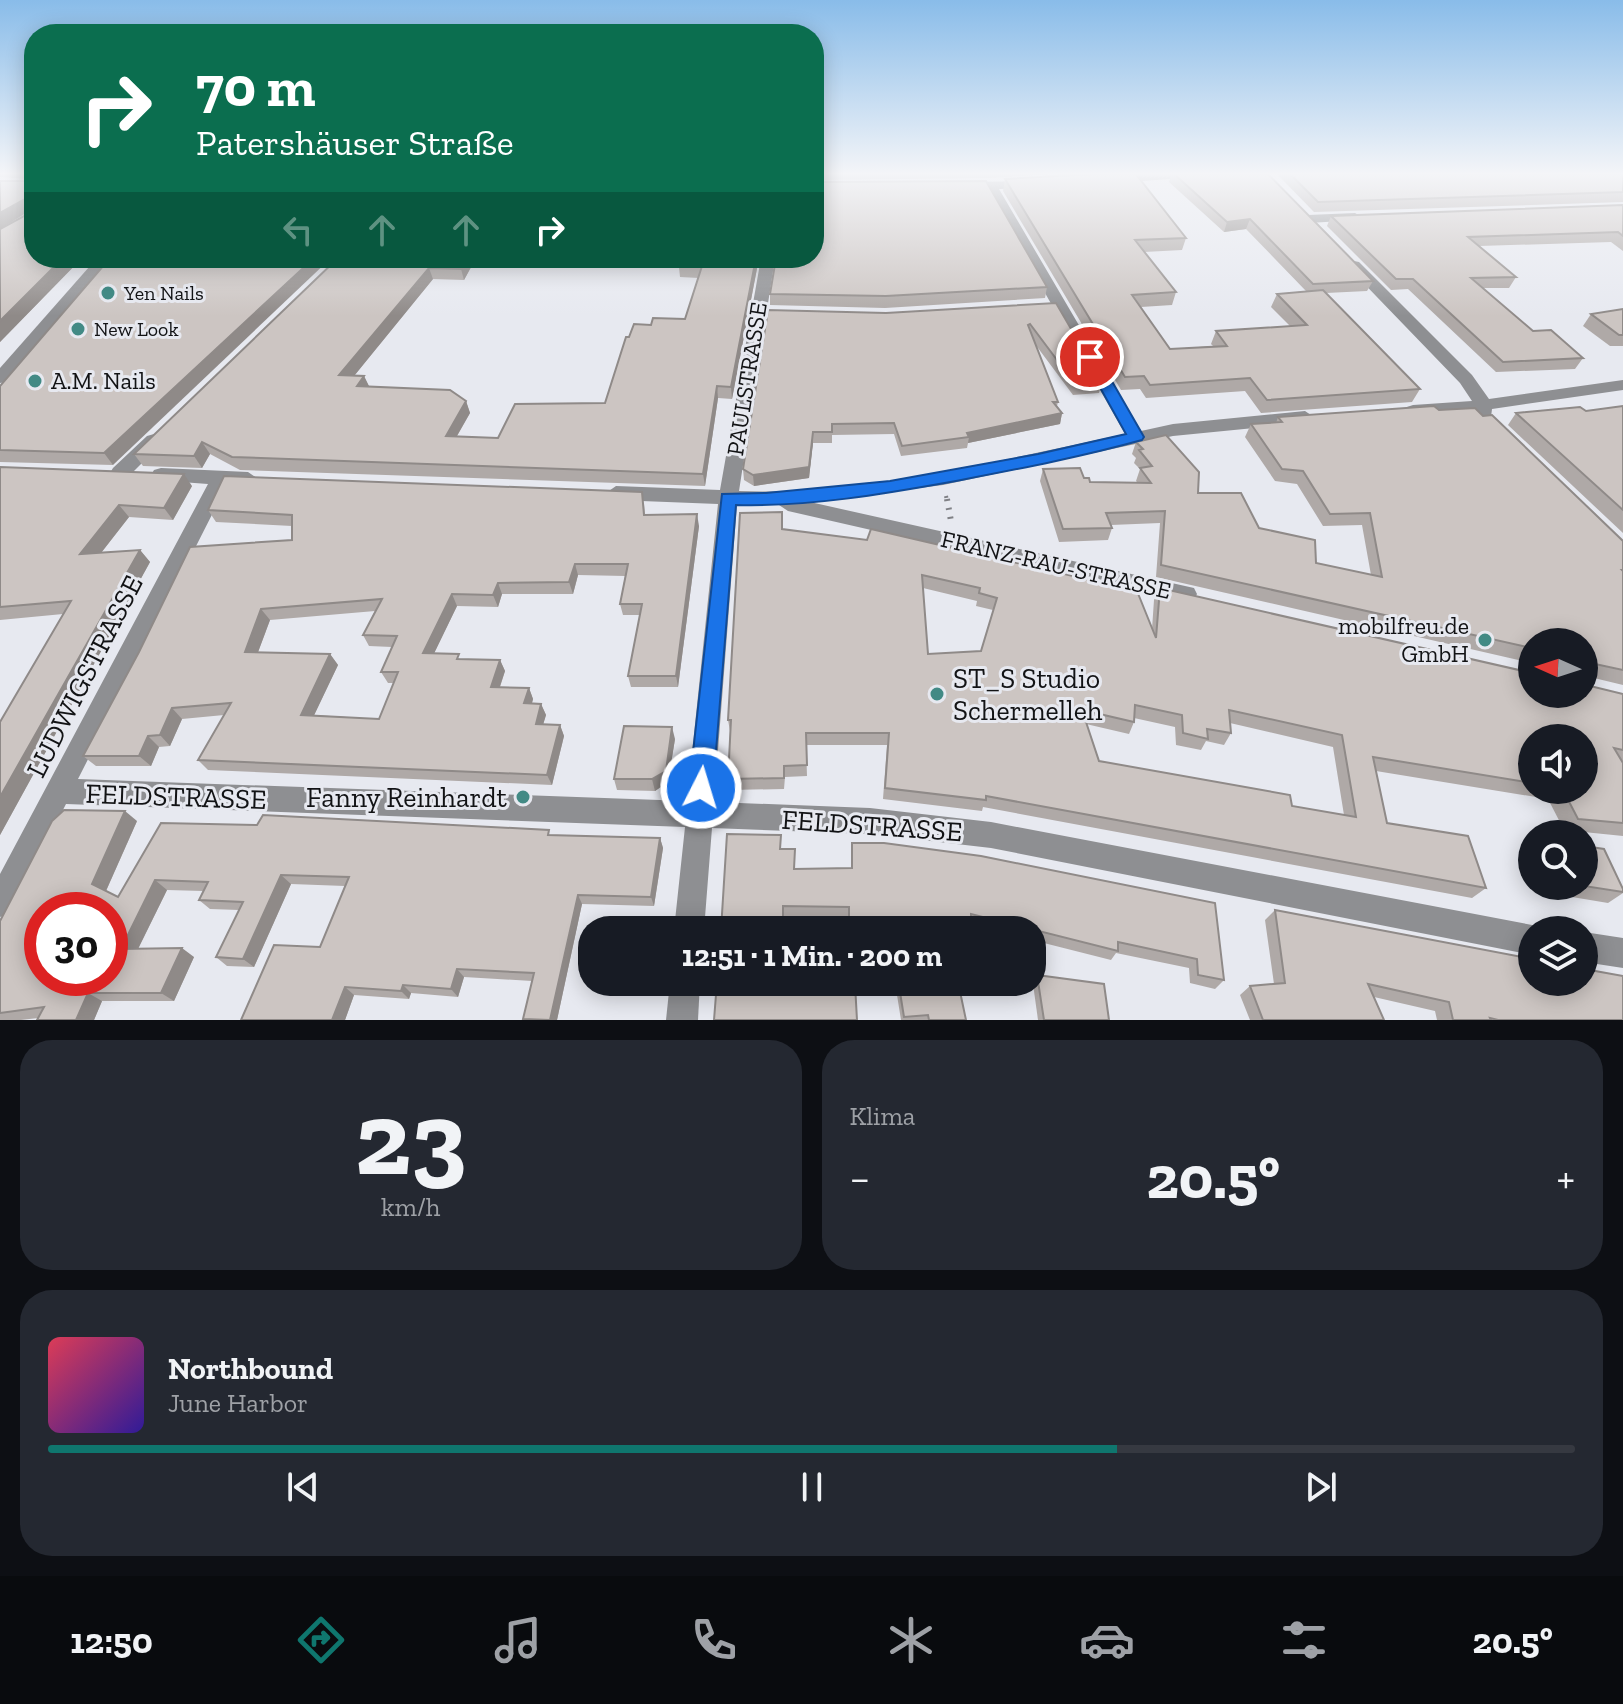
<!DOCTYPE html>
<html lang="de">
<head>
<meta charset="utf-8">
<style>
  body { margin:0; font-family:"Zilla Slab",serif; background:#242831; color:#f1f3f6; height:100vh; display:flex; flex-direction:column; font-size:30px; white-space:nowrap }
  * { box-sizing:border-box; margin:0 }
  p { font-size:26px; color:#9ea1a6 }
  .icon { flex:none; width:44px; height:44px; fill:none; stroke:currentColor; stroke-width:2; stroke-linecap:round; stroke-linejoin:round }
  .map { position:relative; height:1020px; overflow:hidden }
  .sheet { display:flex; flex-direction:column; gap:20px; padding:20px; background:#0d0f14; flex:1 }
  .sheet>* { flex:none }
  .guide { position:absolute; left:24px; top:24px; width:800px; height:244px; border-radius:32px; box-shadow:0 4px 20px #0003; background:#0b6e4f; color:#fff; overflow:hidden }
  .needle { width:52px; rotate:273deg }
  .buttons { position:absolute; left:1518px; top:628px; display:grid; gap:16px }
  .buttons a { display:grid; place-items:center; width:80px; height:80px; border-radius:50%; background:#171b24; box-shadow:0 4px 20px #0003; font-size:40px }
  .speed { position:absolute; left:24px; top:892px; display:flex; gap:16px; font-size:40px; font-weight:700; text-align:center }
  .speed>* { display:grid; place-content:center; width:104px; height:104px; border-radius:50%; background:#171b24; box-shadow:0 4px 20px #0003; line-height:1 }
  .speed .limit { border:12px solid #d22; background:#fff; color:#111 }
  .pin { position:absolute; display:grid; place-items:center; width:68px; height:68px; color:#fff; margin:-34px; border:4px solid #fff; border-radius:50%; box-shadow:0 2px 8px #0007 }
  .me { position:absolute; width:88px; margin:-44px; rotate:5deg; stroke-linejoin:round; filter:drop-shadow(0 0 6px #0008) }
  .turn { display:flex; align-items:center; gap:28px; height:168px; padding:0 40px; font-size:36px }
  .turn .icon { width:104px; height:104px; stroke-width:2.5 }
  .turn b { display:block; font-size:56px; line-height:68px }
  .lanes { display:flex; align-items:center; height:76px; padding:0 40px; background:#0003; justify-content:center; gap:40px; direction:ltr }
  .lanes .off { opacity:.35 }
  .big { font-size:60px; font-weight:700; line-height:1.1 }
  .sheet .tile { flex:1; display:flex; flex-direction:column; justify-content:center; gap:12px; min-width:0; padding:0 28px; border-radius:32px; background:#242831 }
  .sheet .dial { align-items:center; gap:0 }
  .dial b { font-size:104px; line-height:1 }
  .song { display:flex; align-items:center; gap:24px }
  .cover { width:96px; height:96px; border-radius:12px; background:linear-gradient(135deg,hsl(350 70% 55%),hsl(250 70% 35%)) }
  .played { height:8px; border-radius:4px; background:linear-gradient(90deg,#0f766e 70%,#363941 70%) }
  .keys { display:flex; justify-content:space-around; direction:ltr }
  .heat { display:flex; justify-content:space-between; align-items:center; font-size:44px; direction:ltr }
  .sheet .tiles { flex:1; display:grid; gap:20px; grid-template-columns:1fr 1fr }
  .tile:last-child { grid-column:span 2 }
  .trip { position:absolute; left:578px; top:916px; width:468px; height:80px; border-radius:32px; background:#171b24; box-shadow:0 4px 20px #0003; font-weight:700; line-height:80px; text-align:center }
  .menu { display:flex; height:128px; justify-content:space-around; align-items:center; background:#090b0e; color:#9ea1a6 }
  .menu .icon { width:56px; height:56px }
  .menu .current { color:#0f766e }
  .menu b { font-size:36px; color:#f1f3f6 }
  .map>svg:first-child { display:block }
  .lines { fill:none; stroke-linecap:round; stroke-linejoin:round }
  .path-far1 { stroke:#7f8085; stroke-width:4; stroke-dasharray:2 5; stroke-linecap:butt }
  .path { stroke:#7f8085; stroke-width:6; stroke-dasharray:2 7; stroke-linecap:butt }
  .minor { fill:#8e8f92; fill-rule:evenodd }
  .wall { fill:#afa9a7; fill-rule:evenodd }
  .shaded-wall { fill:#8f8a88 }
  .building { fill:#ccc5c2; stroke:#8f8a88; stroke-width:2; fill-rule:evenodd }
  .route { fill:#1a73e8; stroke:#114b97; stroke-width:2 }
  .poi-dot { fill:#428a85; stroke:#e7e9f0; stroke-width:3 }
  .labels { text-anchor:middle; stroke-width:6; stroke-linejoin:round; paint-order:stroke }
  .far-poi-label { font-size:20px; fill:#121315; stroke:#e7e9f0; text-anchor:start }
  .street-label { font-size:24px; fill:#121315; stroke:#e7e9f0 }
  .poi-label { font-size:24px; fill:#121315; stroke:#e7e9f0; text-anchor:start }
  .near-street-label { font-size:28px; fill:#121315; stroke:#e7e9f0 }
  .near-poi-label { font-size:28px; fill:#121315; stroke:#e7e9f0; text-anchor:start }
</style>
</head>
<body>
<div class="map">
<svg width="1623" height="1020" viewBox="0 0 1623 1020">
  <rect width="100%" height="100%" fill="#e7e9f0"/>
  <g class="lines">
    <polyline class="path-far1" points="946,496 947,501"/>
    <polyline class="path" points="947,499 951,521"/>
    <g class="minor">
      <polygon points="1140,173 1204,173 1198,177 1114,183 1108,179 1114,175"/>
      <path d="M1034 181 1036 184 1030 188 999 189 1141 431 1173 424 1305 411 1314 417 1305 423 1173 436 943 485 810 502 1194 588 1197 594 1194 600 1186 602 788 511 779 505H737L714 802 870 808 991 822 1532 925 1543 930H1532V955L991 848 870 834 712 828 704 930H674L685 827 66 804 10 913 0 917V874L208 484 154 480 151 475 154 470 161 468 248 472 258 479 248 486 227 485 78 779 687 801 718 504 616 500 606 493 616 486 720 490 761 258H775L739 491C862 496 1004 459 1125 434L986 189 962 190 956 186 962 182Z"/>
      <polygon points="1355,213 1362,217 1360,220 1308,223 1301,219 1308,215"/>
      <polygon points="97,258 112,258 6,382 0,383 0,368"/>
      <polygon points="1354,261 1359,262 1472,375 1489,399 1623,380 1623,390 1492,409 1491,417 1479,417 1476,412 1407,415 1404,411 1407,407 1413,405 1472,401 1460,383 1349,268 1347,265"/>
      <polygon points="154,434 163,440 161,444 127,478 113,478 110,473 113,468 147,436"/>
      <polygon points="1584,932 1623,938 1623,968 1584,962"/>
      <polygon points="670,982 700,982 698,1020 666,1020"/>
    </g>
  </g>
  <g class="wall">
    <polygon points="0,173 34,173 82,258 0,342 0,229 28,214 28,212 0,229 27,181 30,179 0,177"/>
    <polygon points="814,173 1068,173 990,178 814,180"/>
    <polygon points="1172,173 1267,173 1373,281 1367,291 1326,293 1420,389 1412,402 1261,413 1245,391 1146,398 1140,389 1121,390 1003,191 1005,179 1186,238 1182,250 1144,252 1176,292 1172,305 1141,307 1170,349 1213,346 1211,344 1216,331 1290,326 1271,307 1277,294 1306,291 1246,229 1224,232 1169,182"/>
    <polygon points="1276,173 1623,173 1623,202 1314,212"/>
    <polygon points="1623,205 1623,251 1611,242 1479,246 1516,277 1509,288 1482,288 1533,331 1583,358 1575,369 1496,372 1408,289 1391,290 1327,226 1331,216"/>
    <polygon points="110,258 113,465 0,462 0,386"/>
    <polygon points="338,258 476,258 464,280 433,279 354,376 364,376 369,387 466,401 470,413 457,436 498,438 605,403 629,337 651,325 685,319 699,278 680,277 678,258 759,258 732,399 718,398 705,486 240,470 210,454 202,468 143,466 134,454"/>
    <polygon points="1047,287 1045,298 885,308 770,305 770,294"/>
    <polygon points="1056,303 1102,382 1099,393 1073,395 1035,344 1058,402 1057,406 1062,413 1060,424 968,443 967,448 901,456 894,434 832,435 832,443 813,443 809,478 754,486 744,480 743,469 886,313"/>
    <polygon points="1623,309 1623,346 1610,346 1583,326 1591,314"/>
    <polygon points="1623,406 1623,533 1508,425 1516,413 1586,411"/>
    <path d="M1439 410 1623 541V685L1594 678 1588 685 1623 694V836L1564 830 1548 799 1376 771 1387 823 1486 888 1472 898 983 807 982 811 883 799 887 745H806L807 776 785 777 784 789 730 790 728 779 730 731 728 720 782 529 1152 629 1154 600 1160 588 1532 694 1584 642H1532V663L1156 577 1160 523 1111 525 1112 528 1108 540 1059 542 1040 481 1043 469 1084 478 1090 482 1138 483 1136 481 1140 469 1134 463 1136 458 1132 454 1136 442 1198 493 1316 563 1371 575 1362 525 1323 526 1297 484 1275 481 1245 437 1251 424 1276 423 1278 417ZM923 588 977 601 976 606 993 610 981 651 928 654ZM1134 718 1175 727 1176 745 1201 750 1206 741 1224 745 1231 733 1230 723 1333 747 1344 815 1292 806 1099 761 1086 724 1129 734 1134 722ZM1532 738 1584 790H1532Z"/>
    <polygon points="0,467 192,486 173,520 129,517 101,553 140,550 150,562 0,835 0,722 63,614 0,620"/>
    <path d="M644 504 645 515 699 526 678 687H631L628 676 640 615H623L620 604 625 576 578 575 573 594H502L498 607 457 606 434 653 461 659 500 660 505 671 500 687 529 688 533 699 532 703 541 704 546 715 543 724 560 725 564 736 552 785 208 770 198 760 224 715 182 719 170 746 159 747 151 766H96L83 756 292 540V526L216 522 208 510ZM375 611 363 635 369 646 392 647 381 672 388 683H394L379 719 314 715 338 665 330 654 258 652 270 620Z"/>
    <polygon points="675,739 668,782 655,791 617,790 614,779"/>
    <polygon points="137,821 106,891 118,897 161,823 660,838 663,848 654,906 582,904 557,1020 524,1020 523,1019 532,981 464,977 458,997 411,993 409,999 354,995 345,1020 241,1020 320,947 345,886 291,884 254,967 227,966 216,957 239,910 210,909 199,900 203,891 167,890 138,949 194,957 174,1001 102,1001 94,1020 37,1020 38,1018 21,1020 0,1020 0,921"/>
    <polygon points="852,843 1215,903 1224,980 1215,989 1190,983 1189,968 1116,953 1111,960 1032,940 1032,930 994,930 970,924 968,930 948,929 948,930 849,930 849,917 784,916 784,930 781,849 795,869 851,868"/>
    <polygon points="1532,846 1532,868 1525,851"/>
    <polygon points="1539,886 1584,886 1623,889 1623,893 1608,903 1542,892"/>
    <polygon points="1275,910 1623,1020 1437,1020 1435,1011 1374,997 1384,1020 1250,1020 1240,995 1250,986 1274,984 1265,920"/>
    <polygon points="1037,975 1109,1020 1038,1020 1033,984"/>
    <polygon points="717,982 958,982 966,1020 901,1020 897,995 856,993"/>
  </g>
  <g class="shaded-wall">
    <polygon points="25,199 32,209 0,229 0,213"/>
    <polygon points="1250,219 1246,229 1224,232 1227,222"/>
    <polygon points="63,258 82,258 0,342 0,321"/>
    <polygon points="314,258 331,258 113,465 104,453"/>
    <polygon points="467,258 476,258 464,280 461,269"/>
    <polygon points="756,258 759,258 732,399 731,387"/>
    <polygon points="429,268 433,279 345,387 339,375"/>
    <polygon points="364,376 370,388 357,386"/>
    <polygon points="717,386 718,398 705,486 703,474"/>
    <polygon points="466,401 470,413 450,448 446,436"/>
    <polygon points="1062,413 1060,424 968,443 969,437 967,433"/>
    <polygon points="813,432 813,443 809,478 754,486 753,475"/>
    <polygon points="202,442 210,454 202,468 194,456"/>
    <polygon points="184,474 192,486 173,520 164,508"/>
    <polygon points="119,505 129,517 90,567 80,554"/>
    <polygon points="697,514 699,526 678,687 676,676"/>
    <polygon points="140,550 150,562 0,835 0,797"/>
    <polygon points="575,564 578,575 573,594 569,582"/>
    <polygon points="498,583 502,594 498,607 493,595"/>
    <polygon points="452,594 457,606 429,664 423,653"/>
    <polygon points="261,609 270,620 254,663 245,652"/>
    <polygon points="330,654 338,665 309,726 301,715"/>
    <polygon points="500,660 505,671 496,698 491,687"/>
    <polygon points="529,688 533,699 529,714 524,703"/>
    <polygon points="541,704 546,715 540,735 536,724"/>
    <polygon points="172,708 182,719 170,746 160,735"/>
    <polygon points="560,725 564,736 552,785 547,775"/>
    <polygon points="672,727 675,739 668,782 655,791 652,779"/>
    <polygon points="148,736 159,747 151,766 139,756"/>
    <polygon points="125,811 137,821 105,893 92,884"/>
    <polygon points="660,838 663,848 654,906 651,897"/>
    <polygon points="281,875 291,884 254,967 243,959"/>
    <polygon points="155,880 167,890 134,957 121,949"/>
    <polygon points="578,895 582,904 557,1020 550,1020"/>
    <polygon points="182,948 194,957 174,1001 161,993"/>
    <polygon points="457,969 464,977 458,997 451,989"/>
    <polygon points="403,985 411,993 409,999 401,991"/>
    <polygon points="345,987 354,995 345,1020 332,1020"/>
    <polygon points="88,993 102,1001 94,1020 76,1020"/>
  </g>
  <g class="building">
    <polygon points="30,173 34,173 34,258 63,258 0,321 0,229 28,214 29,199 25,199 0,213 0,181 27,181 30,178"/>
    <polygon points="1109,173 1135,173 1186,238 1135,240 1176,292 1132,295 1170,349 1227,346 1216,331 1307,325 1277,294 1323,290 1420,389 1267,400 1250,378 1150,385 1144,376 1125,377 1005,179"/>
    <polygon points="1173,173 1267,173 1373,281 1313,284 1250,219 1227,222"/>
    <polygon points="1289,173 1623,173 1623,192 1318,202"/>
    <polygon points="986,181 1047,287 886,296 770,294 776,258 814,258 814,182"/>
    <polygon points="1623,205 1623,236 1618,232 1468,237 1516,277 1471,278 1533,331 1551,330 1583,358 1503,362 1413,279 1396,279 1331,216"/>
    <polygon points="110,258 314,258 104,453 0,450 0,386"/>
    <polygon points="338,258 467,258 461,269 429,268 339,375 364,376 357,386 450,390 466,401 446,436 498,438 515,404 605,403 626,337 629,337 634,324 651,325 653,318 685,319 702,266 678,266 681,258 756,258 731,387 717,386 703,474 232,457 202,442 194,456 134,454"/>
    <polygon points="1056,303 1102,382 1075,384 1030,324 1028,325 1058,402 1053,402 1062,413 967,433 969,437 902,446 894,423 832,424 832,432 813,432 809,467 753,475 743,469 768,310 886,313"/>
    <polygon points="1623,309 1623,335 1619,335 1591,314"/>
    <path d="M1434 406 1439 410 1475 408 1483 416 1492 415 1623 541V570H1622L1623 571V670L1595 664 1594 680 1587 681 1586 685 1623 694V750L1614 748 1623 763V823L1578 819 1563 790H1584V738H1532V783L1373 757 1387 823 1468 836 1486 888 986 796V800L885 788 889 733H806L807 765 784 766V778L728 779 731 720H728L740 513 782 512V529L867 540 871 529 1137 591 1156 638 1160 588 1532 673V694H1584V642H1532V648L1161 565 1165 511 1106 513 1112 528 1063 529 1043 469 1080 468 1084 478H1089L1090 482 1151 483 1140 468 1152 466 1139 450 1143 449 1136 442 1166 435 1199 472 1198 493H1241L1259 528 1315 540 1316 563 1382 577 1370 513 1330 514 1303 471 1282 469 1251 424 1282 422 1278 417ZM922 575 980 588 979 593 997 598 981 651 928 654ZM1135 705 1182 715 1183 733 1208 739 1207 729 1231 733 1229 710 1342 735 1356 817 1292 806 1290 795 1099 761 1082 710 1134 722Z"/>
    <polygon points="1623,406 1623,510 1516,413 1580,407 1586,411"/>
    <polygon points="0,467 184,474 164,508 119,505 80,554 140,550 0,797 0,722 71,601 0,607"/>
    <path d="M224 476 642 492 644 515 697 514 676 676H628L642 604H620L628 564H575L569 582 498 583 493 595 452 594 423 653 459 654 457 659 500 660 491 687 529 688 524 703 541 704 536 724 560 725 547 775 198 760 231 703 172 708 160 735 148 736 139 756H83L139 652 190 547 292 540V515L208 510ZM382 599 363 635 397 636 381 672H398L379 719 301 715 330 654 245 652 261 609Z"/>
    <polygon points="624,726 672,727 666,771 652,779 614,779"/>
    <path d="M64 810 125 811 92 884 118 897 161 823 257 825 263 815 549 830 548 835 660 838 651 897 578 895 550 1020 523 1019 534 973 457 969 451 989 403 985 401 991 345 987 332 1020H241L274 945 320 947 349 877 281 875 243 959 216 957 243 902 199 900 208 882 155 880 121 949 182 948 161 993H88L76 1020H37L44 1007 0 1013V921L52 821ZM42 910H110V978H42Z"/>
    <polygon points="727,834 781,835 780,849 795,849 794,869 852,868 852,843 884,843 981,856 1215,903 1224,980 1198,975 1197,959 1118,942 1118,951 971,914 971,923 946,918 948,930 849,930 849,907 783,906 783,930 721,930"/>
    <polygon points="1584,846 1604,849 1623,889 1623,892 1584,886"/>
    <polygon points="1275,910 1532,959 1532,982 1584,982 1584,969 1623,976 1623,1020 1498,1020 1490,1018 1491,1020 1453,1020 1449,1002 1368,984 1384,1020 1263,1020 1250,986 1285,983"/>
    <polygon points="1037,975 1104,984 1109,1020 1044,1020"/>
    <polygon points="717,982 958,982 966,1020 929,1020 928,1015 904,1017 899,986 855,984 857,1020 714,1020"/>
  </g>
  <linearGradient id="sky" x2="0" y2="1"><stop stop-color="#89bce9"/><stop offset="0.55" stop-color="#f4f5f8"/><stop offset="1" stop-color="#f4f5f8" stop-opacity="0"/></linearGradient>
  <rect width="1623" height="316" fill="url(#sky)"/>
  <path class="route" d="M1090 353 1098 357 1144 437 1142 440C1081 457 1018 469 956 481 884 494 809 507 736 505L713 788 709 795 701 799 692 795 689 788 722 494 766 493 890 481 1038 454 1126 434 1083 357Z"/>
  <g class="poi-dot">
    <circle cx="108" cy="293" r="8"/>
    <circle cx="78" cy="329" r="8"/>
    <circle cx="35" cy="381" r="8"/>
    <circle cx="1485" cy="640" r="8"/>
    <circle cx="937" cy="694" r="8"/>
    <circle cx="523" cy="797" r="8"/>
  </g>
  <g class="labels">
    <g class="far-poi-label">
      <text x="124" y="300">Yen Nails</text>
      <text x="94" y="336">New Look</text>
    </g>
    <g class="street-label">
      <text transform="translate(747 379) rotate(-81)" y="8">PAULSTRASSE</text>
      <text transform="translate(1056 565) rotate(13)" y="8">FRANZ-RAU-STRASSE</text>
    </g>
    <g class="poi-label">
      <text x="51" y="389">A.M. Nails</text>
      <text x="1469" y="634" text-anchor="end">mobilfreu.de<tspan x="1469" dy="28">GmbH</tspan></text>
    </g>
    <g class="near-street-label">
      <text transform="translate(84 676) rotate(-63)" y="10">LUDWIGSTRASSE</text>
      <text transform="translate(176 796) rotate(2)" y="10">FELDSTRASSE</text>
      <text transform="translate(872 825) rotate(4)" y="10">FELDSTRASSE</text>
    </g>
    <g class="near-poi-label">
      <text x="953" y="688">ST_S Studio<tspan x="953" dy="32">Schermelleh</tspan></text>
      <text x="507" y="807" text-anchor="end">Fanny Reinhardt</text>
    </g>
  </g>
</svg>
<div class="buttons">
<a><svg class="needle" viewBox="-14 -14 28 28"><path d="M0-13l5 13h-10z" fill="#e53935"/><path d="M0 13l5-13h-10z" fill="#9ea1a6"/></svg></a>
<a><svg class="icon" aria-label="sound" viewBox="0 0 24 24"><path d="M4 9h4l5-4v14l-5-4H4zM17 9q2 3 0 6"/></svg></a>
<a><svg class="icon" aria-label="search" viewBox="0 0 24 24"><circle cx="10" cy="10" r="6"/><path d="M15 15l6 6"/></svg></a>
<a><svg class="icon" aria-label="layers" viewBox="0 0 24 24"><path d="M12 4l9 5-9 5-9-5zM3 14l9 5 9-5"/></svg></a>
</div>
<div class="speed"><div class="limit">30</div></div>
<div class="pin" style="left:1090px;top:357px;background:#d93025"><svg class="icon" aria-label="arrive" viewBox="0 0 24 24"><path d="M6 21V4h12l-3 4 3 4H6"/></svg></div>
<svg class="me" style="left:701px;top:788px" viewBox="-20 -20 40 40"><circle r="17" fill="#1a73e8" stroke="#fff" stroke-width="3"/><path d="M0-11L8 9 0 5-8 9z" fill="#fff"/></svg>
<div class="trip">12:51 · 1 Min. · 200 m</div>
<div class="guide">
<div class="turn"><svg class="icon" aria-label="right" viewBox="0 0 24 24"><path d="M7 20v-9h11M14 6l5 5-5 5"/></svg><div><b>70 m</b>Patershäuser Straße</div></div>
<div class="lanes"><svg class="icon off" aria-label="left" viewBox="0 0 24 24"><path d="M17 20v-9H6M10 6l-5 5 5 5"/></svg><svg class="icon off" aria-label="ahead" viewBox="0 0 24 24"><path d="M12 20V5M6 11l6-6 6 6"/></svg><svg class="icon off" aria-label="ahead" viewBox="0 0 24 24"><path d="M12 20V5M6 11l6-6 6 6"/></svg><svg class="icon" aria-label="right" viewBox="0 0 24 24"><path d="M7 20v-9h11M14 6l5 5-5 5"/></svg></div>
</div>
</div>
<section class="sheet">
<div class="tiles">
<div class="tile dial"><b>23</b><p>km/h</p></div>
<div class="tile"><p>Klima</p>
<div class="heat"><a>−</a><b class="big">20.5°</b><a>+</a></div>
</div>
<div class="tile">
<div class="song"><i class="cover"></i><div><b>Northbound</b><p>June Harbor</p></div></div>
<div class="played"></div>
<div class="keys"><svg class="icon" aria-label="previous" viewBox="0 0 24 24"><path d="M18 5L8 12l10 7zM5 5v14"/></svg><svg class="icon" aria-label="pause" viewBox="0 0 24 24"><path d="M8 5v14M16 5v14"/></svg><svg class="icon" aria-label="next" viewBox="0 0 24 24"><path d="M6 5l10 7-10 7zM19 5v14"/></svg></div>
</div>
</div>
</section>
<nav class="menu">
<b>12:50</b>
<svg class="icon current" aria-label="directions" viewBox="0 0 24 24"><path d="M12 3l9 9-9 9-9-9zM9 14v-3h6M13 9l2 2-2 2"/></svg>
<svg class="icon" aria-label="music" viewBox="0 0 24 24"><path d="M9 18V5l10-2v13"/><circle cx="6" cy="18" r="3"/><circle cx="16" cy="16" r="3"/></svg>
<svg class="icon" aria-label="phone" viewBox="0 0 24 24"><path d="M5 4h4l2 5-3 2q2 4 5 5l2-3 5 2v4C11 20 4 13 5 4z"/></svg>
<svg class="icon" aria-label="climate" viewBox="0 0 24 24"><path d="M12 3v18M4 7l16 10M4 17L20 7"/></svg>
<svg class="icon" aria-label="car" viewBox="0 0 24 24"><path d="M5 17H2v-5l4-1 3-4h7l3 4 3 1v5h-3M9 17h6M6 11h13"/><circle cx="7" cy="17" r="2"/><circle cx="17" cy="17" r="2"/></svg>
<svg class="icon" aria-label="filters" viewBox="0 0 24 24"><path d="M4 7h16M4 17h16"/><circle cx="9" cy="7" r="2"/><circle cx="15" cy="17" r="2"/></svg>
<b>20.5°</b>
</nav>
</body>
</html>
